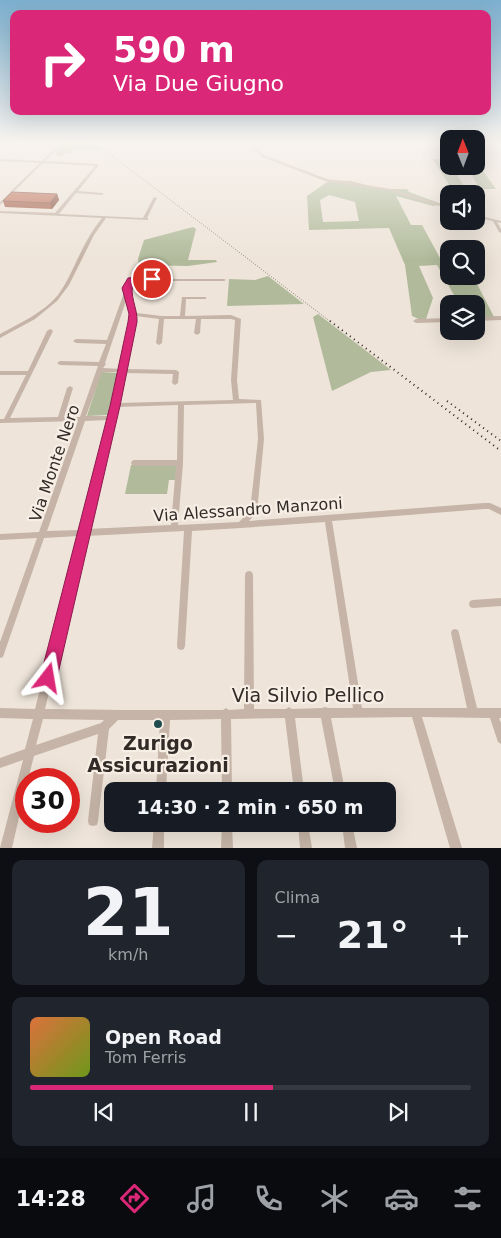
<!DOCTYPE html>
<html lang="it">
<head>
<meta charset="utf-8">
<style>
  body { margin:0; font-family:"DejaVu Sans",sans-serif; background:#20242c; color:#f1f3f6; height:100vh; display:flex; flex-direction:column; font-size:19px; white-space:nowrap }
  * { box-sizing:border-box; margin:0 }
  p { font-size:16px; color:#9ea1a6 }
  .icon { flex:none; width:28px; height:28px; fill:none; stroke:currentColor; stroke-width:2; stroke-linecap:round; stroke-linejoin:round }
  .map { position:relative; height:848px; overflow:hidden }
  .drawer { display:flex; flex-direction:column; gap:12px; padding:12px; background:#0d0f14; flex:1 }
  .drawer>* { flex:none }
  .guide { position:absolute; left:10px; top:10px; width:481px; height:105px; border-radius:10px; box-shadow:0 5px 20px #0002; background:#db2777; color:#fff; overflow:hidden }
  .needle { width:32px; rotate:359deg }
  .controls { position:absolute; left:440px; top:130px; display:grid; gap:10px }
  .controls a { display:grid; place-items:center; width:45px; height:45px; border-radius:10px; background:#171b24; box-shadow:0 5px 20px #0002; font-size:25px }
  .speed { position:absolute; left:15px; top:768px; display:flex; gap:10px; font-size:25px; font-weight:700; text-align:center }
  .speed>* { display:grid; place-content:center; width:65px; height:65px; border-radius:50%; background:#171b24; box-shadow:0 5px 20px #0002; line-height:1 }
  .speed .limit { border:8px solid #d22; background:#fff; color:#111 }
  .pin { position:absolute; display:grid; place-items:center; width:42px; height:42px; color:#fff; margin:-21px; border:2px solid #fff; border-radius:50%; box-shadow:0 1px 5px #0007 }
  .me { position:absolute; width:55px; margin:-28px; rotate:14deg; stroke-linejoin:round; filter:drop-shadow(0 0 4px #0008) }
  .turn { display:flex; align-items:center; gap:18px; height:105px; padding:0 20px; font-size:22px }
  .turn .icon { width:65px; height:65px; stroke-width:2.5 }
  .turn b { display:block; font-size:35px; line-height:42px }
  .big { font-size:38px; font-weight:800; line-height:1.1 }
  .drawer .tile { flex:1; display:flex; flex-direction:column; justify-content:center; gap:8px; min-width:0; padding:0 18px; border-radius:10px; background:#20242c }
  .drawer .dial { align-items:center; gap:0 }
  .dial b { font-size:65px; line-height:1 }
  .song { display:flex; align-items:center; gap:15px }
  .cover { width:60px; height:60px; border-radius:8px; background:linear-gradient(135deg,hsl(20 70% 55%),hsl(80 70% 35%)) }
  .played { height:5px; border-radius:2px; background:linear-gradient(90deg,#db2777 55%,#363941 55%) }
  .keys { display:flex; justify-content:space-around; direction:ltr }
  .heat { display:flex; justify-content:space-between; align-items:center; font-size:28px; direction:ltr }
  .drawer .tiles { flex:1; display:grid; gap:12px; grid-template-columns:1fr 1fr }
  .tile:last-child { grid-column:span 2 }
  .trip { position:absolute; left:104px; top:782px; width:292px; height:50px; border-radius:10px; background:#171b24; box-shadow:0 5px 20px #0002; font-weight:800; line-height:50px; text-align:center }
  .tab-bar { display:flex; height:80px; justify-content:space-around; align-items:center; background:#090b0e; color:#9ea1a6 }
  .tab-bar .icon { width:35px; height:35px }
  .tab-bar .active { color:#db2777 }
  .tab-bar b { font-size:22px; color:#f1f3f6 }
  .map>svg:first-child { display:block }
  .green { fill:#b1bb9b; fill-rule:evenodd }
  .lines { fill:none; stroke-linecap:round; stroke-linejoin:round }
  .minor { fill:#c5b4a7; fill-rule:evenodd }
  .rail-far1 { stroke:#322a26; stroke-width:1; stroke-dasharray:0.5 2; stroke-linecap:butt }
  .rail { stroke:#322a26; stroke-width:2; stroke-dasharray:1 4; stroke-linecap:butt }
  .wall { fill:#9f5741 }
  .shaded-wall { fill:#824735 }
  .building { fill:#b9654c; stroke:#824735 }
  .route { fill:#db2777; stroke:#8e194d }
  .poi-dot { fill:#214c4f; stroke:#f7eee5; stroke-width:2 }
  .labels { text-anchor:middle; stroke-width:4.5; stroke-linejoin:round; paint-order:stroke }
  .street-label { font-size:16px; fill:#322a26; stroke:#f7eee5 }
  .near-street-label { font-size:19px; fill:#322a26; stroke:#f7eee5 }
  .near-poi-label { font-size:19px; font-weight:bold; fill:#322a26; stroke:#f7eee5 }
</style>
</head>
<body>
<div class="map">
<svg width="501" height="848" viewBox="0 0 501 848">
  <rect width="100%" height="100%" fill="#eee4d9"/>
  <g class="green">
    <polygon points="57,142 92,142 103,150 72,149 71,153 65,153 62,156 55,155 61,145"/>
    <polygon points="433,159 449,159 449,166 452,166 465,188 451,188"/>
    <polygon points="476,161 496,189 480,189 466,166 476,166"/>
    <path d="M330 180 351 181 382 189H407L409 192 442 204 433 206 396 196 411 225H422L440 258H449V276H473L494 317 476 318V304H459L437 265 419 266 433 298 425 322 412 316 405 265 389 228 309 230 307 196ZM329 195 355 202 359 221 323 222 320 200Z"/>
    <polygon points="193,227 196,229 188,260 216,260 217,262 188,266 139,265 138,259 144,240"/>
    <polygon points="268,276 304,304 227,306 229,279 255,280"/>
    <polygon points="318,314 391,370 371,372 332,391 313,317"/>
    <polygon points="101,372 119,373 108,415 87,416"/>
    <polygon points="131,465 177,465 176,480 169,480 167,494 125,494"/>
  </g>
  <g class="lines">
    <g class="minor">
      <path d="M53 142H56L62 145 45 161 98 164V166L78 191 102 193 104 194 102 195 76 193 59 214 143 218 154 197 157 198 147 218H148V220L106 218 94 235 69 285 57 301 35 319 0 338V334C20 323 43 313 58 295 67 283 73 268 80 254 86 241 93 229 102 218L0 213V211L55 213 95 166 43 163 0 205V202L40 163 0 161V159L42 161 58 145Z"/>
      <polygon points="249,142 252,142 256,148 264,155 327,179 391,189 449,207 449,209 390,191 325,181 262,157 254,150"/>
      <polygon points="361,142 364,142 366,146 364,146"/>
      <polygon points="476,215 501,221 501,223 497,222 501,229 501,233 499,232 493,221 476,217"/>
      <path d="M129 279H224L226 280 224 281H133L130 290 136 313 162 316H180L182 297H206V299H186L185 316 231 315 241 319 237 380 239 399 261 400 264 439 257 512 249 521 484 503H490L501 508V515L489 509H484L332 521 362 708H467L451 633 452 630 455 629 458 630 459 633 477 708H501V718H499L501 723V744L498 742 490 718 422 717 462 848H450L412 717 331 718 345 791H335L321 718H295L304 791H294L285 718 231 719 232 791H222L221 719 170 720 166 791H156L160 720H118L109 729 98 821 97 825 93 826 89 825 88 821 98 734 34 756 28 779H26V787L12 848H0L23 760 0 768V758L25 749 33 719 0 718V708L35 709 79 536 44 538 4 654 3 657 0 658V642L37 538 0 540V534L39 532 78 421 0 423V419H4L26 375H0V371H28L47 331 50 329 52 330 53 331 10 418 58 417 67 388 70 386 73 388 64 417H80L98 366 60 365 57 363 60 361 99 362 106 344 76 343 73 341 76 339 107 340 125 290V289ZM127 298 132 314 120 369 103 368 106 364 105 363ZM136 316 159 319 156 343 159 345 162 343 164 319H196L194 333 197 335 200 333 201 319H231L235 320 231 380 233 400 118 403 125 373 173 374 172 383 175 385 178 383 179 372 176 370 126 369ZM102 372H119L109 416H86ZM256 403 258 439 250 511 239 522 178 525 183 463 184 405ZM178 405 177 460H134L132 461 131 463 132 465 134 466H176L171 525 88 529 117 407ZM108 420 80 530 47 531 85 421ZM325 522 353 708H328L325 707 322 708 292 709 289 707 286 709H254L253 575 252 572 249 571 246 572 245 575 244 709 229 710 226 708 223 710H125L45 709 86 536 184 531 177 646 178 649 181 650 184 649 185 646 192 531 241 528ZM43 719 104 720 101 723 36 745Z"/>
      <polygon points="501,316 501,320 476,321 476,317"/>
      <polygon points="449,318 449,322 416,323 413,321 416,319"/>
      <polygon points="501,598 501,606 473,608 470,607 469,604 470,601 473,600"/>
      <polygon points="154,824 164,824 164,848 152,848"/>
      <polygon points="222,824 232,824 233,848 221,848"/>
      <polygon points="298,824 308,824 312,848 300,848"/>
      <polygon points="342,824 352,824 357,848 345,848"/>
    </g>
    <polyline class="rail-far1" points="94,142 331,322"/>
    <g class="rail">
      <polyline points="330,321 501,451"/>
      <polyline points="447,401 501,441"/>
    </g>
  </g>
  <polygon class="wall" points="57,194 59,200 52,209 5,207 3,201"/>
  <polygon class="shaded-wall" points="57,194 59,200 52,209 50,203"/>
  <polygon class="building" points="12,192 57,194 50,203 3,201"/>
  <linearGradient id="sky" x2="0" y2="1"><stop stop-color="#7cafce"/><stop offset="0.55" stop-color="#f7f3ee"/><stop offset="1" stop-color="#f7f3ee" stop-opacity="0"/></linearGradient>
  <rect width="501" height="260" fill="url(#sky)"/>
  <path class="route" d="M152 276 155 277V281L134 282C128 294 138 308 137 322L120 406 57 678 54 684 48 686 42 684 40 678 110 406 128 322 129 314 122 288 128 278Z"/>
  <circle class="poi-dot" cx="158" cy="724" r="5"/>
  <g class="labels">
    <g class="street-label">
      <text transform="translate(54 463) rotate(-71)" y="6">Via Monte Nero</text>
      <text transform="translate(248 509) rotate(-4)" y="6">Via Alessandro Manzoni</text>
    </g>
    <g class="near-street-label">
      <text x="308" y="702">Via Silvio Pellico</text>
    </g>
    <g class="near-poi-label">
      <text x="158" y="750">Zurigo<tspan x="158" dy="22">Assicurazioni</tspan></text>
    </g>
  </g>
</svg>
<div class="controls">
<a><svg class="needle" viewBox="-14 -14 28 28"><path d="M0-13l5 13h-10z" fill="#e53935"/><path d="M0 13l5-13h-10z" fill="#9ea1a6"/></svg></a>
<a><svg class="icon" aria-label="sound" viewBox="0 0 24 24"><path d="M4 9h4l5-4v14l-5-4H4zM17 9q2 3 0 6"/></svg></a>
<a><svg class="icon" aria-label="search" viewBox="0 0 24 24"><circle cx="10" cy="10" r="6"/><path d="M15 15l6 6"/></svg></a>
<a><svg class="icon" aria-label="layers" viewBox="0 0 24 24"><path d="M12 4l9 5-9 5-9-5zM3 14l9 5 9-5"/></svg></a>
</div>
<div class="speed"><div class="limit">30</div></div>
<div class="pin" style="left:152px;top:279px;background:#d93025"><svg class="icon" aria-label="arrive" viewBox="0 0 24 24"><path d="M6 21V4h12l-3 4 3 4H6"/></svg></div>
<svg class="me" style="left:48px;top:678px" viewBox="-20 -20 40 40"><path d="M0-17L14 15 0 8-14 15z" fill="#db2777" stroke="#fff" stroke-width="4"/></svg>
<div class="trip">14:30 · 2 min · 650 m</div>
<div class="guide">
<div class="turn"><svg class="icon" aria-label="right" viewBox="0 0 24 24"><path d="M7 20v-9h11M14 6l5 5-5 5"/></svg><div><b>590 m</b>Via Due Giugno</div></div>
</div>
</div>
<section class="drawer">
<div class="tiles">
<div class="tile dial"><b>21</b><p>km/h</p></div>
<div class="tile"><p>Clima</p>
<div class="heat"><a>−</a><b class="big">21°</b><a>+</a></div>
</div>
<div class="tile">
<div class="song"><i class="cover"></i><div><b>Open Road</b><p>Tom Ferris</p></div></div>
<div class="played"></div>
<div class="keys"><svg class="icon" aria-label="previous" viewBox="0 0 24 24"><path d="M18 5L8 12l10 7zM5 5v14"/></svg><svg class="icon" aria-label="pause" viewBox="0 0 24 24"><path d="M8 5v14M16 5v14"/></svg><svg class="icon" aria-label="next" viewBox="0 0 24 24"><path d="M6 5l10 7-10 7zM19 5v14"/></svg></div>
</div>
</div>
</section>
<nav class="tab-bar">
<b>14:28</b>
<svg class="icon active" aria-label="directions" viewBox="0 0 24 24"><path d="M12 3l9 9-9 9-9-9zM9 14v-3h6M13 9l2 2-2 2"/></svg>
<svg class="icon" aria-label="music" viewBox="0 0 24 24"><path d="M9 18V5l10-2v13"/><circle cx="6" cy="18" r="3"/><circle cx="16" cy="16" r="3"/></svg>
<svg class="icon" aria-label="phone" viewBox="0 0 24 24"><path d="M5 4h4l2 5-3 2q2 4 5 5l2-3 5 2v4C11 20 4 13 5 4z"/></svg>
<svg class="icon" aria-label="climate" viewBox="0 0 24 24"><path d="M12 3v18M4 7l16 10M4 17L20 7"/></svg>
<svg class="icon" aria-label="car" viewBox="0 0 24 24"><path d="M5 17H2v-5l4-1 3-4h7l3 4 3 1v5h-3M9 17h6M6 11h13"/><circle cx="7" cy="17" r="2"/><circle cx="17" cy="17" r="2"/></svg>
<svg class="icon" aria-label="filters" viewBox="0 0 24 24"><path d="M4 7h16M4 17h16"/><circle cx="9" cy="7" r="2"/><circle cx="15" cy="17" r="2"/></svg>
</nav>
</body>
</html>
